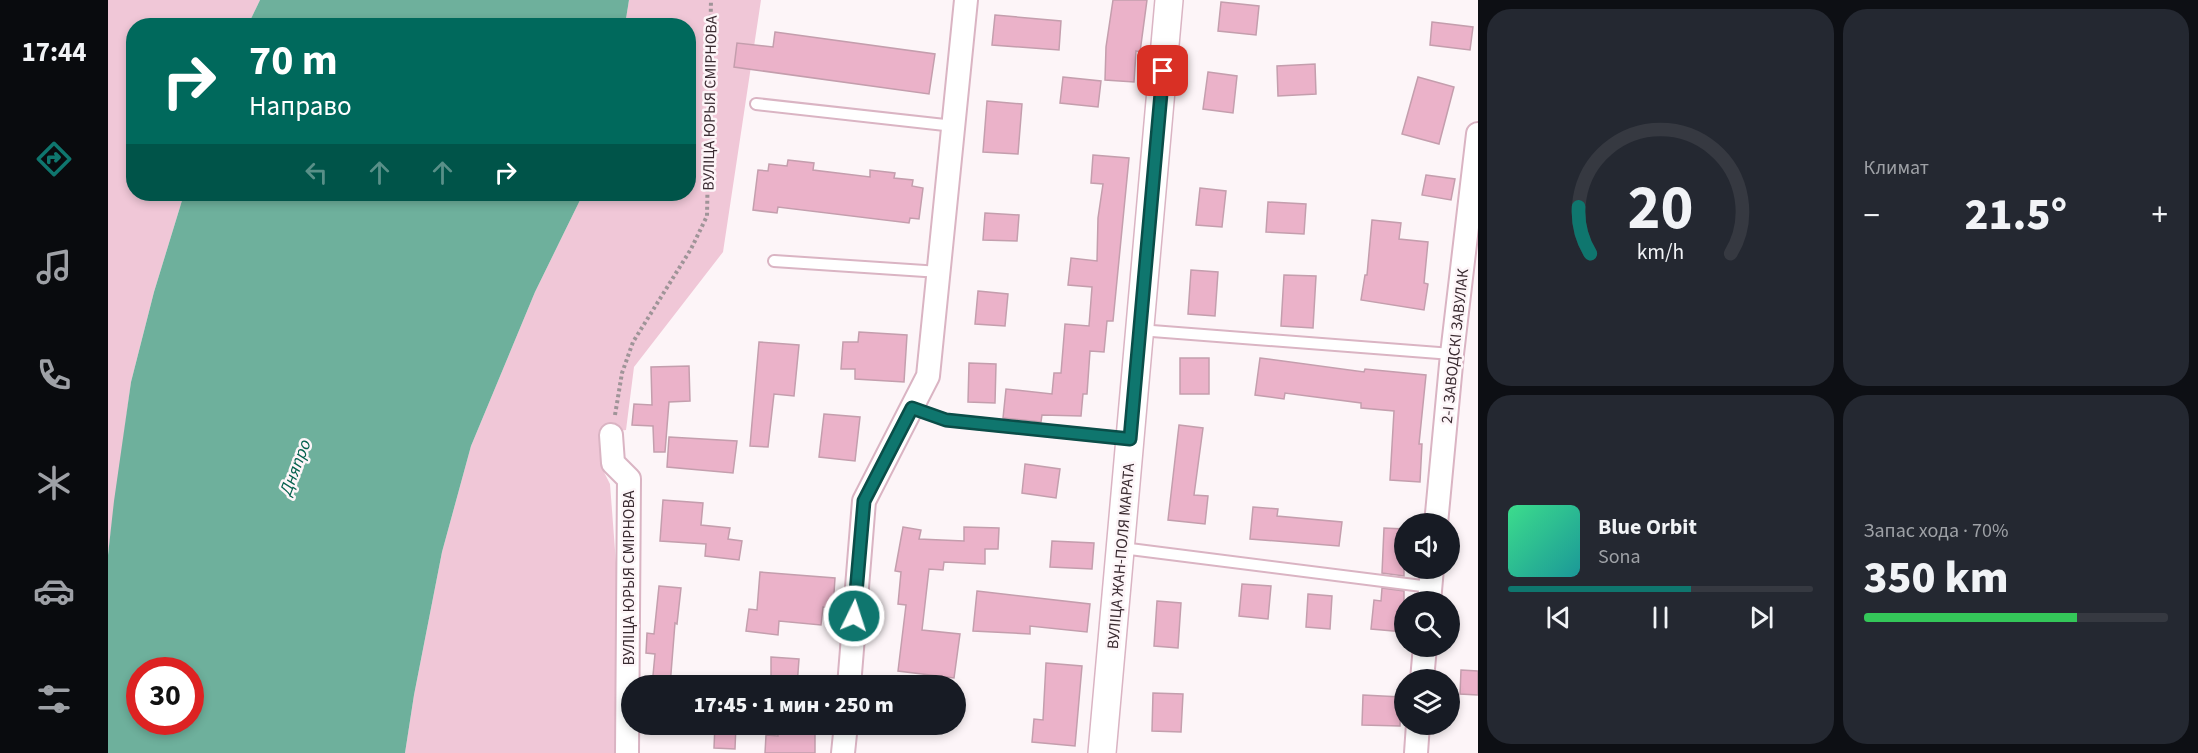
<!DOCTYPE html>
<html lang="ru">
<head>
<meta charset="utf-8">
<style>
  body { margin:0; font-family:"Source Sans 3",sans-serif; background:#242831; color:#f1f3f6; height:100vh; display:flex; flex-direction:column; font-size:22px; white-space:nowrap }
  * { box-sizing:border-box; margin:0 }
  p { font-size:20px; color:#9ea1a6 }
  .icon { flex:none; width:33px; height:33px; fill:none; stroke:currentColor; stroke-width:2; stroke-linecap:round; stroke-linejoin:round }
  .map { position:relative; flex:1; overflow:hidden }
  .sheet { display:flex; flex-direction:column; gap:9px; padding:9px; background:#0d0f14; width:720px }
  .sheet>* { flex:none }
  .top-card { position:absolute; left:18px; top:18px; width:570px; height:183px; border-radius:24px; box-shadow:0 3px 9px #0003; background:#00695c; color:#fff; overflow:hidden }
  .fabs { position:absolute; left:1286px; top:513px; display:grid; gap:12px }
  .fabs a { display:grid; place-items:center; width:66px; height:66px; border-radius:50%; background:#171b24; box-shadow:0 3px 9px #0003; font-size:30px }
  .speed { position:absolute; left:18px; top:657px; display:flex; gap:12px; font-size:30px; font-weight:700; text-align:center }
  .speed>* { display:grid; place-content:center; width:78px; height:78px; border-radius:50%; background:#171b24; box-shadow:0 3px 9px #0003; line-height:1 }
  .speed .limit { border:9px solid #d22; background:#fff; color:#111 }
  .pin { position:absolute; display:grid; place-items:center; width:51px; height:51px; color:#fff; margin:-26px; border-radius:12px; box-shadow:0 3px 9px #0006 }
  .me { position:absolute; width:66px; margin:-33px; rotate:4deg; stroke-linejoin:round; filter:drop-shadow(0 0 4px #0008) }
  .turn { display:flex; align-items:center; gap:21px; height:126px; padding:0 24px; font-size:27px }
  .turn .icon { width:78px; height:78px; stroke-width:2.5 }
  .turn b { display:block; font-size:42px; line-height:51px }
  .lanes { display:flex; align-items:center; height:57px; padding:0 24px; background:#0003; justify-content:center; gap:30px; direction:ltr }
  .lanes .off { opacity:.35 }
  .big { font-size:45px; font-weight:800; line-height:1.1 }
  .sheet .card { flex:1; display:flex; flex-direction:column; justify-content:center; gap:9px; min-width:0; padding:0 21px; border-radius:24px; background:#242831 }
  .sheet .dial { align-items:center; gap:0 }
  .dial svg { height:156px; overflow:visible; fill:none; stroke:#363941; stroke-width:7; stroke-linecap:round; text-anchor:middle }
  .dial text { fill:#f1f3f6; stroke:none }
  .song { display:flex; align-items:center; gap:18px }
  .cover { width:72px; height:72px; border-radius:9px; background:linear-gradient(135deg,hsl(150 70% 55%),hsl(180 70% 35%)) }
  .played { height:6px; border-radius:3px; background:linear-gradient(90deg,#0f766e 60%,#363941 60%) }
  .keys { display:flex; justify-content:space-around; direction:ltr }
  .heat { display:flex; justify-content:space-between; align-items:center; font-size:33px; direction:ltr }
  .charge { height:9px; border-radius:4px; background:linear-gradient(90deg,#34c759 70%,#363941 0) }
  .sheet .tiles { flex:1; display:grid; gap:9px; grid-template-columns:repeat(2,1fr) }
  .trip { position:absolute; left:513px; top:675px; width:345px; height:60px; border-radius:30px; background:#171b24; box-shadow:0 3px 9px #0003; font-weight:800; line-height:60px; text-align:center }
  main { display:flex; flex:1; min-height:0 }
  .dock { display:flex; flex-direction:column; width:108px; justify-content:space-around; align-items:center; background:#090b0e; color:#9ea1a6 }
  .dock .icon { width:42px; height:42px }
  .dock .current { color:#0f766e }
  .dock b { font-size:27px; color:#f1f3f6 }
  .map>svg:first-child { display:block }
  .green { fill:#f0c7d7 }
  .water { fill:#6eb09c; fill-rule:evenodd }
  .building { fill:#ebb2c9; stroke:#c49ead; stroke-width:1.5 }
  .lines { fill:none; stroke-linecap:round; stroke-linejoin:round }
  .service-casing { stroke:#dab4c3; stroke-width:14 }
  .minor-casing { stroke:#dab4c3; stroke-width:26 }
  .tertiary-casing { stroke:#dab4c3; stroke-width:30 }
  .path { stroke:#9f9498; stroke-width:4; stroke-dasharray:3 3; stroke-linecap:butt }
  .service { stroke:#fff; stroke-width:10 }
  .minor { stroke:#fff; stroke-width:22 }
  .tertiary { stroke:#fff; stroke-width:27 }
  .route-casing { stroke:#0a4d48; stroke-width:15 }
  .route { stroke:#0f766e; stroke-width:10 }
  .labels { text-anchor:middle; stroke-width:5; stroke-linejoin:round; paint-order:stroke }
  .street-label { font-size:16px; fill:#3a2b31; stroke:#fdf5f8 }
  .water-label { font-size:18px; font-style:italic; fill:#05614e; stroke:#fdf5f8 }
</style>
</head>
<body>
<main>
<nav class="dock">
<b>17:44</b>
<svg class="icon current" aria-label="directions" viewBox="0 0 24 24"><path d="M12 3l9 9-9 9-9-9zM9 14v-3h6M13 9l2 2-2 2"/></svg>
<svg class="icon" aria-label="music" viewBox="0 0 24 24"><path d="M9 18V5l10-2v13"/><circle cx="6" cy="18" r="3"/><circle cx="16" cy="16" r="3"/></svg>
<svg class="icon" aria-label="phone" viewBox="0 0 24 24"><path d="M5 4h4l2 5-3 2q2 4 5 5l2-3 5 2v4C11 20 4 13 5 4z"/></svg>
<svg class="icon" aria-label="climate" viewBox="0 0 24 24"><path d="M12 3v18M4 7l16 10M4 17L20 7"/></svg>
<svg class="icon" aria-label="car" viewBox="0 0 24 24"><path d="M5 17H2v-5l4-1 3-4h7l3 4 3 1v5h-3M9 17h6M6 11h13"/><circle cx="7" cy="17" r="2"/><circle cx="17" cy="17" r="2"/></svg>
<svg class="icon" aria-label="filters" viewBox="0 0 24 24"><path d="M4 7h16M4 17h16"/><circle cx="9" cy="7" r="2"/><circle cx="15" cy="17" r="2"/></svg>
</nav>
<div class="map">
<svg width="1370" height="753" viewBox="0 0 1370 753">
  <rect width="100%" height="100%" fill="#fdf5f8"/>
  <g class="green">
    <polygon points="0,0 152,0 140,25 26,26 26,194 76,194 46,292 23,382 0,555"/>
    <polygon points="521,0 653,0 615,252 526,367 518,430 491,434 496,472 502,484 513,629 509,753 297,753 306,695 334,552 363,446 427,292 475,194 580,194 580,26 517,25"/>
  </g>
  <g class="water">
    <polygon points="152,0 521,0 517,25 140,25"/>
    <path d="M76 194H475L427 292 363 446 334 552 306 695 297 753H0V555L6 501 23 382 46 292ZM32 670H82V722H32Z"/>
  </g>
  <g class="building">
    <polygon points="1005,0 1039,0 1032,52 1028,51 1026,82 997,80 998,47"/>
    <polygon points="1113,2 1151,6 1148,35 1110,31"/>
    <polygon points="887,15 953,21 951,50 884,45"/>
    <polygon points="1324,22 1365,27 1362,50 1322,45"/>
    <polygon points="667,32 827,54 821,94 626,67 629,43 665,47"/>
    <polygon points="1207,64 1208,94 1170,96 1169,66"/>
    <polygon points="1100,72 1129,76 1125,113 1095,109"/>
    <polygon points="955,77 993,81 990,107 952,103"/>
    <polygon points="1310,77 1346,87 1331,144 1294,134"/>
    <polygon points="879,101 914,104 910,154 875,152"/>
    <polygon points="985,155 1021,158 1005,321 999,321 996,352 982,351 979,394 975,394 973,416 934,415 933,422 895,418 898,389 944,394 946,373 953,373 957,324 981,326 984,287 960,285 963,258 989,261 990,218 995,184 983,183"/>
    <polygon points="680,160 706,163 705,170 762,177 762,170 787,173 786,178 805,180 804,186 815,188 811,219 802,218 801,223 670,207 669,213 645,210 650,170 660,171 661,164 679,166"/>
    <polygon points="1318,175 1347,179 1343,200 1314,195"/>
    <polygon points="1092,188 1118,191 1114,227 1088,225"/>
    <polygon points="1160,202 1198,204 1196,234 1158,232"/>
    <polygon points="877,213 911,215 909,241 875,240"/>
    <polygon points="1264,220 1293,223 1291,239 1320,242 1316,283 1320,284 1316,310 1253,300 1257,275 1259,275"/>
    <polygon points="1083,270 1110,272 1107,316 1080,314"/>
    <polygon points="1176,275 1208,276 1205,328 1173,326"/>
    <polygon points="870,291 900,294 897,326 867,324"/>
    <polygon points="751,332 799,335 796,382 747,379 747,369 733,369 735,342 750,342"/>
    <polygon points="651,342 691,345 686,396 666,394 660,447 642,446"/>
    <rect x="1072" y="358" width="29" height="36"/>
    <polygon points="1152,358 1256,372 1257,369 1318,375 1311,444 1314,444 1312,482 1282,480 1286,411 1253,408 1253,403 1177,393 1176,399 1147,395"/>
    <polygon points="861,363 888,364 887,403 860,402"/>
    <polygon points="581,366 582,401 561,402 557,452 546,452 545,426 524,425 526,404 544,405 543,367"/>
    <polygon points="716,414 752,417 747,461 711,457"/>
    <polygon points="1071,425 1095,428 1086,495 1100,496 1097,524 1060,520"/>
    <polygon points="561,437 629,441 625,473 559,467"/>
    <polygon points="917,464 952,469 948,498 914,493"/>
    <polygon points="555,500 595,503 593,525 622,528 620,539 634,541 631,560 597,556 598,544 552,541"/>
    <polygon points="1145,507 1170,509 1169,516 1234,522 1231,546 1142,539"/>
    <polygon points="795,527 813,530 811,539 856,541 856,527 891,528 890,549 877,549 877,564 836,562 835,570 821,569 814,630 852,634 846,678 790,671 798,605 790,604 793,572 787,571"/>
    <polygon points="1276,528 1296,529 1296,576 1274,573"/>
    <polygon points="944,541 986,543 984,569 942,567"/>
    <polygon points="652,572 727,578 725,608 715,607 713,625 671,621 670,635 638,631 641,609 649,610"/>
    <polygon points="1134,584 1163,586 1160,619 1131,616"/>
    <polygon points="551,586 573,588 569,624 567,623 562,686 544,686 547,654 538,653 539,633 546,634"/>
    <polygon points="1274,588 1296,591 1296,632 1263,629 1266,600 1273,601"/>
    <polygon points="869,591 982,604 979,632 922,626 922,634 865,631"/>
    <polygon points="1200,594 1224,596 1222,629 1198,627"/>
    <polygon points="1049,601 1073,603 1070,648 1046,646"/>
    <polygon points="663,657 691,659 689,686 663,686"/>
    <polygon points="938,663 974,666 967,746 924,742 926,719 935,720"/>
    <polygon points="1353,670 1370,671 1370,695 1352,694"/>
    <polygon points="1045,693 1075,694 1073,732 1044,731"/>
    <polygon points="1255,695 1293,697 1292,726 1254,725"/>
    <polygon points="607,724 628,724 627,749 606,748"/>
    <polygon points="670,724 707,724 707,753 657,753 658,735 670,736"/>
  </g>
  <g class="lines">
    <defs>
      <g id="service">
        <polyline points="648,104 846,126"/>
        <polyline points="666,261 832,272"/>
        <polyline points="1031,330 1344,354"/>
        <polyline points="804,408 838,420 1022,439"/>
        <polyline points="1014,548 1322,587"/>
      </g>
      <g id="minor">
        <polyline points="503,435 505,463 521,479 519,753"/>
        <polyline points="1328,524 1344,354 1370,134"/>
        <polyline points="1321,602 1324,568"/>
        <polyline points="1314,680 1317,646"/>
        <polyline points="741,686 756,501 820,376 858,0"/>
        <polyline points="735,753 738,724"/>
        <polyline points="1308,753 1310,724"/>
      </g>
      <polyline id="tertiary" points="994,753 1061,0"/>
    </defs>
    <use href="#service" class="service-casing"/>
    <use href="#minor" class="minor-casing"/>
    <use href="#tertiary" class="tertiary-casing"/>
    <polyline class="path" points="507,415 514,373 525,342 583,249 599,216 603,0"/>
    <use href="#service" class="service"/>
    <use href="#minor" class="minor"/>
    <use href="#tertiary" class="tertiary"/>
  </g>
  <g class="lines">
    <defs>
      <polyline id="route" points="746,616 756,501 804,408 838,420 1022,439 1055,71"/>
    </defs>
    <use href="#route" class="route-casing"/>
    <use href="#route" class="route"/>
  </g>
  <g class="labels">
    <g class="street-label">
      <text transform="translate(601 103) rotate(-89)" y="6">ВУЛІЦА ЮРЫЯ СМІРНОВА</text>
      <text transform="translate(1346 346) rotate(-84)" y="6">2-І ЗАВОДСКІ ЗАВУЛАК</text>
      <text transform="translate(1012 556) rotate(-85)" y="6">ВУЛІЦА ЖАН-ПОЛЯ МАРАТА</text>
      <text transform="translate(520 578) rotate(-90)" y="6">ВУЛІЦА ЮРЫЯ СМІРНОВА</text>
    </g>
    <g class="water-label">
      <text transform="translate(187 467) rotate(-69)" y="6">Дняпро</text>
    </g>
  </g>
</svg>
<div class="fabs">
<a><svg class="icon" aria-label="sound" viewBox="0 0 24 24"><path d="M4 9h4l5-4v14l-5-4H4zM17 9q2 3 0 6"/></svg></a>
<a><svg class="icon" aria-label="search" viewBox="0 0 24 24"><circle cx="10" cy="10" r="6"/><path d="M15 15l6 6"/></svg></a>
<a><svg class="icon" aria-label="layers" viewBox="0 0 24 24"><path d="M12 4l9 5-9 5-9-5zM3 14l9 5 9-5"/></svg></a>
</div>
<div class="speed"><div class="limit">30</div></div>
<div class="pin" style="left:1055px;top:71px;background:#d93025"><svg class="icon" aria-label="arrive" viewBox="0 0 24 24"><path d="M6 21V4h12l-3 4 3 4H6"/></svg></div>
<svg class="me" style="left:746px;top:616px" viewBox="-20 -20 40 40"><circle r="17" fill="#0f766e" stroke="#fff" stroke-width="3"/><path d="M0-11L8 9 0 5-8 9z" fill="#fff"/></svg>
<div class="trip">17:45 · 1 мин · 250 m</div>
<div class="top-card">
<div class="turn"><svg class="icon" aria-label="right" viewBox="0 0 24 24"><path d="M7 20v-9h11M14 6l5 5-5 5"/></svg><div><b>70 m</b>Направо</div></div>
<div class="lanes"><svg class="icon off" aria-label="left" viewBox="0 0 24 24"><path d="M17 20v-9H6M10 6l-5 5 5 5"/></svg><svg class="icon off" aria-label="ahead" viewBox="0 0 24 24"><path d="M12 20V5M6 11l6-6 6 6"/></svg><svg class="icon off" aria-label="ahead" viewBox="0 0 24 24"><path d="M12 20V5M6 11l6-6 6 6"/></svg><svg class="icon" aria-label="right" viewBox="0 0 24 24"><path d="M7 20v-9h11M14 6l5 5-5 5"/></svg></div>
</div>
</div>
<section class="sheet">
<div class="tiles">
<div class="card dial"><svg viewBox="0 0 100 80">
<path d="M14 69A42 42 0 1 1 86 69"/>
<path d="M14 69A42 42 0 0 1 8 45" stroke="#0f766e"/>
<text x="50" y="56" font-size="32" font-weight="700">20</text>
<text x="50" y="72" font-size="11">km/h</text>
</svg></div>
<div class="card"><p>Климат</p>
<div class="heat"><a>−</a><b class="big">21.5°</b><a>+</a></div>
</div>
<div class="card">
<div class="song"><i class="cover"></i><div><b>Blue Orbit</b><p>Sona</p></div></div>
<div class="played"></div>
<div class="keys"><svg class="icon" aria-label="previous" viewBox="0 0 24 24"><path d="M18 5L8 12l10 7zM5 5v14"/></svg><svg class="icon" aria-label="pause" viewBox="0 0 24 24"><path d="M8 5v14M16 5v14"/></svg><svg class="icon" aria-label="next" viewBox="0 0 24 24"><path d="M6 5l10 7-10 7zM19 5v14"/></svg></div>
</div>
<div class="card"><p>Запас хода · 70%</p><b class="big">350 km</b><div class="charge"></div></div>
</div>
</section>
</main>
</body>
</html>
